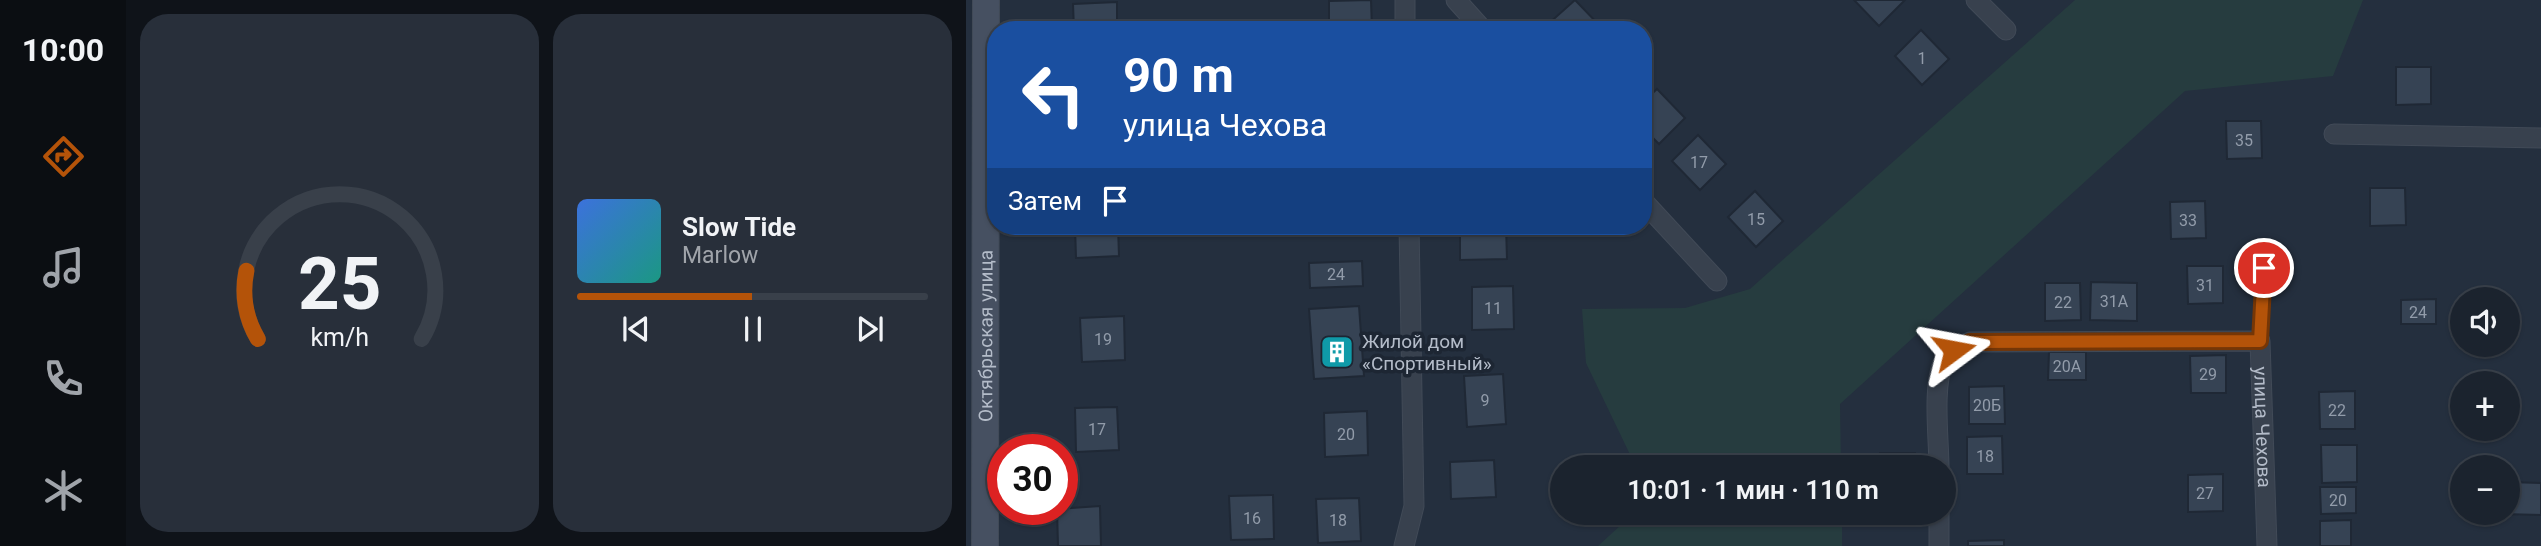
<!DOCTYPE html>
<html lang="ru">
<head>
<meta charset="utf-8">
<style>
  body { margin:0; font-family:Roboto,sans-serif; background:#282f3a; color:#f1f3f6; height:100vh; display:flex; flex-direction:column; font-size:26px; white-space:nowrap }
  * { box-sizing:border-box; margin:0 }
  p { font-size:23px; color:#a0a4aa }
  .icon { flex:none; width:38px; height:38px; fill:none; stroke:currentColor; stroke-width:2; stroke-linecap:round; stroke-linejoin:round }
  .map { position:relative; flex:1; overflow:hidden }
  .details { display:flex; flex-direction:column; gap:14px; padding:14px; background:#0f1319; width:840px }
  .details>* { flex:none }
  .banner { position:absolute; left:21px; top:21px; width:665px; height:214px; border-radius:28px; box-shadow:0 2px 5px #0004,0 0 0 2px #39404a; background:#1a4fa0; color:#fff; overflow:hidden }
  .tools { position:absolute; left:1484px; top:287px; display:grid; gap:14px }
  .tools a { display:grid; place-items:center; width:70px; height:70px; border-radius:50%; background:#1b232e; box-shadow:0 2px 5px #0004,0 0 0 2px #39404a; font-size:35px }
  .speed { position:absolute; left:21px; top:434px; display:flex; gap:14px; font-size:35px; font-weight:700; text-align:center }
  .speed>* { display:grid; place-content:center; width:91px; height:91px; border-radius:50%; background:#1b232e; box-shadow:0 2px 5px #0004,0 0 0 2px #39404a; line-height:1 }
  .speed .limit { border:10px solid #d22; background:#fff; color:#111 }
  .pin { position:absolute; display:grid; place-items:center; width:60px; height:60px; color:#fff; margin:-30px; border:4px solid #fff; border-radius:50%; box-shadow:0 2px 7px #0007 }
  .me { position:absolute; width:77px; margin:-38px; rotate:77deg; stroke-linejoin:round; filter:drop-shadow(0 0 5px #0008) }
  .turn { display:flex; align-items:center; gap:24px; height:147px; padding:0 21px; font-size:32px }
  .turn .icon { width:91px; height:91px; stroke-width:2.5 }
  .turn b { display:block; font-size:49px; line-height:60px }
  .then { display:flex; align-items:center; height:66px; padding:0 21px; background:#0003; gap:14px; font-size:26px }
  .details .tile { flex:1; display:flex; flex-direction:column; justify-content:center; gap:10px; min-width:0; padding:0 24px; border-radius:28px; background:#282f3a }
  .details .dial { align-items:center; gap:0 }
  .dial svg { height:182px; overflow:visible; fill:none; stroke:#39404a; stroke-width:7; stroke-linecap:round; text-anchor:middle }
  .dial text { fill:#f1f3f6; stroke:none }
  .song { display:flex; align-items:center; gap:21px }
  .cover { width:84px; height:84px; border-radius:10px; background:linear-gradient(135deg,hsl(220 70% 55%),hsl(170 70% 35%)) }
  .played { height:7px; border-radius:4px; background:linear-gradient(90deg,#b45309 50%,#39404a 50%) }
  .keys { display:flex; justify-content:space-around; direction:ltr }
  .details .tiles { flex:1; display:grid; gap:14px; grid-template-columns:repeat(2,1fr) }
  .trip { position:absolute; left:584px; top:455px; width:406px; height:70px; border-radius:35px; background:#1b232e; box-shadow:0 2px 5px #0004,0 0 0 2px #39404a; font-weight:600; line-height:70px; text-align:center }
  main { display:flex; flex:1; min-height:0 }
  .dock { display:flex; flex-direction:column; width:126px; justify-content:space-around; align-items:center; background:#0b0e12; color:#a0a4aa }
  .dock .icon { width:49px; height:49px }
  .dock .active { color:#b45309 }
  .dock b { font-size:32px; color:#f1f3f6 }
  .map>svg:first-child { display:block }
  .green { fill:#263c3f }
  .building { fill:#364354; stroke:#1f2835; stroke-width:2 }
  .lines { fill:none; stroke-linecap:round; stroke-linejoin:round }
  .lane-casing { stroke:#414a57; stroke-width:11 }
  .street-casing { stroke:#414a57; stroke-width:21 }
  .secondary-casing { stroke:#414a57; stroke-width:28 }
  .lane { stroke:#38414e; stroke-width:10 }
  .street { stroke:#38414e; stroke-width:19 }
  .secondary { stroke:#465061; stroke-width:26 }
  .route-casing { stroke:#753606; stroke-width:18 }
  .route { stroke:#b45309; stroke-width:12 }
  .labels { text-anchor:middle; stroke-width:7; stroke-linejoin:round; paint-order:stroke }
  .number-label { font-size:16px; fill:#929caa }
  .street-label { font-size:19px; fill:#b4bcc9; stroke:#1d2633 }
  .poi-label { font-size:19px; fill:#b4bcc9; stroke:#1d2633; text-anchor:start }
</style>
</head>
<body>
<main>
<nav class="dock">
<b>10:00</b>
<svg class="icon active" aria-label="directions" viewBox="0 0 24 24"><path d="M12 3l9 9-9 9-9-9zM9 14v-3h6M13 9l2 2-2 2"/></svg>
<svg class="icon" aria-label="music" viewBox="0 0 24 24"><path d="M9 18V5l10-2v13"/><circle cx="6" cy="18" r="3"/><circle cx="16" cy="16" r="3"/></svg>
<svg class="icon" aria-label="phone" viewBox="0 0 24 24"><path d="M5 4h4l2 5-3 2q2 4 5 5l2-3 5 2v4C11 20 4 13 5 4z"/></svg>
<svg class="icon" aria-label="climate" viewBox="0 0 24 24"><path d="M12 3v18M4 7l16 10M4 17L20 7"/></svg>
</nav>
<section class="details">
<div class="tiles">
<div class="tile dial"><svg viewBox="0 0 100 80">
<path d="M14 69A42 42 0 1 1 86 69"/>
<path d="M14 69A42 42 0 0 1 9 39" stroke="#b45309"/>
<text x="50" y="56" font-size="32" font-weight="700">25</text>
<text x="50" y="72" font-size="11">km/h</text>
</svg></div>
<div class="tile">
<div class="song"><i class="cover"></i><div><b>Slow Tide</b><p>Marlow</p></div></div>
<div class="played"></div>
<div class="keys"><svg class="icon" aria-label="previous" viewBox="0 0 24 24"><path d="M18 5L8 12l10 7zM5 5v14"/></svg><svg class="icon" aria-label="pause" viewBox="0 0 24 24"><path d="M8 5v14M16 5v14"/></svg><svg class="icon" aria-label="next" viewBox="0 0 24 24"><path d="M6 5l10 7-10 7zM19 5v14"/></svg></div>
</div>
</div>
</section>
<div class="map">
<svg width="1575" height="546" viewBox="0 0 1575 546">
  <rect width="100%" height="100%" fill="#242f3e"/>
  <g class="green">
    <polygon points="1109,0 1397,0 1367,76 1219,91 874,404 875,467 670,467 620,363 616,309 719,308 784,289"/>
    <polygon points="668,513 876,513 876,546 632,546"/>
  </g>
  <g class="building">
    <polygon points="405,0 406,30 363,30 363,1"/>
    <polygon points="609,0 636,28 635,30 586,30 581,25"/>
    <polygon points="888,0 939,0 913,26"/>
    <polygon points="151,2 151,30 108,30 107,4"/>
    <polygon points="955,30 983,59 956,85 929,56"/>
    <polygon points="1430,67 1465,67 1465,104 1430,105"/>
    <polygon points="691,89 719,118 693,144 677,128 677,102"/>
    <polygon points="1260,121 1295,121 1296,158 1261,159"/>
    <polygon points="732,135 760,164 734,190 706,161"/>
    <polygon points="1404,188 1439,188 1440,225 1404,226"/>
    <polygon points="789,191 817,221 790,247 762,217"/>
    <polygon points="1239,201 1240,238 1205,239 1204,202"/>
    <polygon points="109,226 152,226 153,256 110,258"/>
    <polygon points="494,226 540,226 541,259 494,260"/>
    <polygon points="396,261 397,286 344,288 343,263"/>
    <polygon points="1221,266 1257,266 1257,303 1222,304"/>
    <polygon points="1125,282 1171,283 1171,321 1124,320"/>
    <polygon points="1079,283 1114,283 1115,320 1079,321"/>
    <polygon points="547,286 548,329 506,330 506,287"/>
    <polygon points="1470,299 1470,324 1435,324 1435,300"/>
    <polygon points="393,306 398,376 348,379 343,309"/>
    <polygon points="158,316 159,360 116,362 114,318"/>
    <polygon points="1083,352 1120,352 1120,380 1082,380"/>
    <polygon points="1260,355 1260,393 1225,393 1224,356"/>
    <polygon points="537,374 540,424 501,427 498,376"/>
    <polygon points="1038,386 1039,424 1003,424 1003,387"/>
    <polygon points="1389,391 1389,429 1354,429 1353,392"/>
    <polygon points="151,407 153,450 110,452 109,408"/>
    <polygon points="401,411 402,455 359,457 358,413"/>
    <polygon points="1036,436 1037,474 1001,474 1001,437"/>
    <polygon points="1355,445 1391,445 1391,482 1356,483"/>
    <rect x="914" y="453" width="35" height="14"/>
    <polygon points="660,458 660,467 614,467 613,460"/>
    <polygon points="528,460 530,497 485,499 484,462"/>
    <polygon points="1257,474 1257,511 1222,512 1222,475"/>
    <polygon points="1542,482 1575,483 1575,515 1536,514 1542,513"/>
    <polygon points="1354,487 1390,487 1390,513 1355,514"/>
    <polygon points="307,495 308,539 265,540 263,496"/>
    <polygon points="393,498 395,541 352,543 350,499"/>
    <polygon points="134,506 135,546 92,546 91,509"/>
    <polygon points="1385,520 1385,546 1354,546 1354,521"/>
    <polygon points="1038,540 1038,546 1002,546 1002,541"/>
  </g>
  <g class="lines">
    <defs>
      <polyline id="lane" points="1294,341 1298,268"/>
      <g id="street">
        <polyline points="439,0 439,30"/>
        <polyline points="490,0 517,30"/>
        <polyline points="1010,0 1040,30"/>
        <polyline points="1368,134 1575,138"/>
        <polyline points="677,201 751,281"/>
        <path id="s1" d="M973 467C973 440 966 385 978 361 982 351 995 346 1004 342L1294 341 1301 546"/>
        <polyline points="438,546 448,506 443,226"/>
        <polyline points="973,546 973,513"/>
      </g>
      <g id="secondary">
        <path id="s2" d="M19 546 20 0"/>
      </g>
    </defs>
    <use href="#lane" class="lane-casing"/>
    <use href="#street" class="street-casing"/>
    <use href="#secondary" class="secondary-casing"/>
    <use href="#lane" class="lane"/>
    <use href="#street" class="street"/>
    <use href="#secondary" class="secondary"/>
  </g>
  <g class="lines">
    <defs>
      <polyline id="route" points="988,350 1004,342 1294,341 1298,268"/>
    </defs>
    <use href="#route" class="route-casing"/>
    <use href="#route" class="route"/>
  </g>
  <defs>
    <symbol id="building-square" viewBox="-11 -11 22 22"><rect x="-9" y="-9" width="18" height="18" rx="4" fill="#0f9aa8" stroke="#1d2633"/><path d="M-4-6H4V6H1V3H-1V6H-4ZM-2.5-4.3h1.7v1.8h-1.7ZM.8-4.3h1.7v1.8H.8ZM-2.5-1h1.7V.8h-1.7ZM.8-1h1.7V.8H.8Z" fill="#fff"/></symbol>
  </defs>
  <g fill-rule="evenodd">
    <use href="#building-square" x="352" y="333" width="38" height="38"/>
  </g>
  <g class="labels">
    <g class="number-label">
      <text x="956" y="64">1</text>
      <text x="1278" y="146">35</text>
      <text x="733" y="168">17</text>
      <text x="790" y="225">15</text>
      <text x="1222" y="226">33</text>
      <text x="370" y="280">24</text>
      <text x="1239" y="291">31</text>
      <text x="1148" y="307">31А</text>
      <text x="1097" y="308">22</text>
      <text x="527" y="314">11</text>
      <text x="1452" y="318">24</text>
      <text x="137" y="345">19</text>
      <text x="1101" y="372">20А</text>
      <text x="1242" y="380">29</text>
      <text x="519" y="406">9</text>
      <text x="1021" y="411">20Б</text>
      <text x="1371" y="416">22</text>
      <text x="131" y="435">17</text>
      <text x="380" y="440">20</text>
      <text x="1019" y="462">18</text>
      <text x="1239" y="499">27</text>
      <text x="1372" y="506">20</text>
      <text x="286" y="524">16</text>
      <text x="372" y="526">18</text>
    </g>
    <g class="street-label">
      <text dy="7" stroke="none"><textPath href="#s2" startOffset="210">Октябрьская улица</textPath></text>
      <text dy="7" stroke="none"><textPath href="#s1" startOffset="516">улица Чехова</textPath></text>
    </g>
    <g class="poi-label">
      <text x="396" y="348">Жилой дом<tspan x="396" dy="22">«Спортивный»</tspan></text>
    </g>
  </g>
</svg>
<div class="tools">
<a><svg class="icon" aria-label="sound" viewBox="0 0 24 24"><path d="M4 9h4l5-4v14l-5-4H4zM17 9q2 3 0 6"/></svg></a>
<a>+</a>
<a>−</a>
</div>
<div class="speed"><div class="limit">30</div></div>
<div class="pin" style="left:1298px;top:268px;background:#d93025"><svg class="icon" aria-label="arrive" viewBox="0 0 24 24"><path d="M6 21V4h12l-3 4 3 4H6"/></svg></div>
<svg class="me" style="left:988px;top:350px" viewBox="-20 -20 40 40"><path d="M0-17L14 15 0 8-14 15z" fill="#b45309" stroke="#fff" stroke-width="4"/></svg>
<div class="trip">10:01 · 1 мин · 110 m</div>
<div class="banner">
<div class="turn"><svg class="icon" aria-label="left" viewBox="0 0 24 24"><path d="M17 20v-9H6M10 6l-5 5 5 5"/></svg><div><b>90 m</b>улица Чехова</div></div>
<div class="then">Затем<svg class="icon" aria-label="arrive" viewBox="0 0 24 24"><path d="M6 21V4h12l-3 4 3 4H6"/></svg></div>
</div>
</div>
</main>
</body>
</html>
